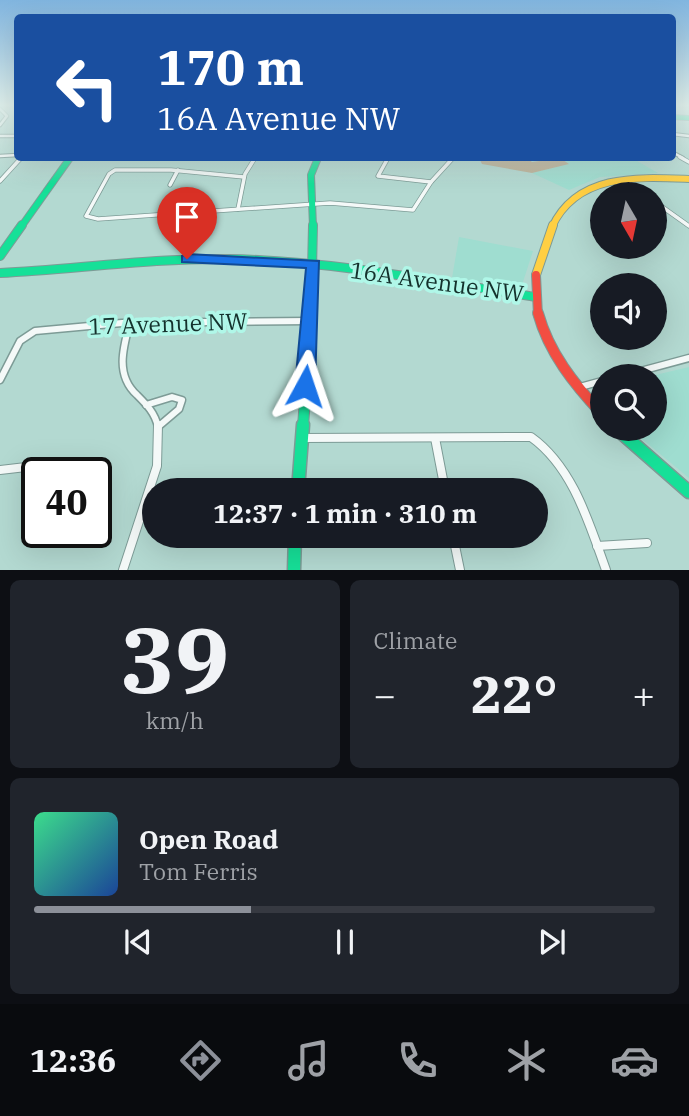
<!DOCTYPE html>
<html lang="en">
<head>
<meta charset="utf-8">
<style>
  body { margin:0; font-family:"IBM Plex Serif",serif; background:#20242c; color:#f1f3f6; height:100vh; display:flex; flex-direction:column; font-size:26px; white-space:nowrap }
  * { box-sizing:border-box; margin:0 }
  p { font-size:23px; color:#9ea1a6 }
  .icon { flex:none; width:38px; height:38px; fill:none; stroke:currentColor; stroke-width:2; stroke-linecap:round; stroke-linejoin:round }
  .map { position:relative; height:570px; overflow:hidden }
  .details { display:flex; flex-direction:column; gap:10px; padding:10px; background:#0d0f14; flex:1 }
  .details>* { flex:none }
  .guide { position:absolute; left:14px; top:14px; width:662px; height:147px; border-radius:7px; box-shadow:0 7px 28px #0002; background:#1a4fa0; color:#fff; overflow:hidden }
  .needle { width:46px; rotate:171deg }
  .fabs { position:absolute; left:590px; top:182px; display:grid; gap:14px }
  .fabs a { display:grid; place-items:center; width:77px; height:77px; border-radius:50%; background:#171b24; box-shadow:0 7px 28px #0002; font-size:35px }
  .speed { position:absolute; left:21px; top:457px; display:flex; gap:14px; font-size:35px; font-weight:700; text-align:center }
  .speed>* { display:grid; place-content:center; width:91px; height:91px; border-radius:50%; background:#171b24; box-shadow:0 7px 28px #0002; line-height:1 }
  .speed .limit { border:4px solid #111; border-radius:10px; background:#fff; color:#111 }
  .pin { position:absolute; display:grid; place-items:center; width:60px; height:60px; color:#fff; margin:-72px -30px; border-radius:50% 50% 50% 0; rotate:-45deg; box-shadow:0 0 7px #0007 }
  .pin .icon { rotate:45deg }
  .me { position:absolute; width:77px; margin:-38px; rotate:5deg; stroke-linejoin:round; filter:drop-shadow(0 0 5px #0008) }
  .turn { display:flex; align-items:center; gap:24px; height:147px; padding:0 28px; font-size:32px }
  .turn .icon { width:91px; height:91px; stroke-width:2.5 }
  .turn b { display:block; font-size:49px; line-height:60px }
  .big { font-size:52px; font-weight:700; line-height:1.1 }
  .details .widget { flex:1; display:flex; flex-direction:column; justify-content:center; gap:10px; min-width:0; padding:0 24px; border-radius:10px; background:#20242c }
  .details .dial { align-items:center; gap:0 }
  .dial b { font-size:91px; line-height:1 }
  .song { display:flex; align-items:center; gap:21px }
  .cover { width:84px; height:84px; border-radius:10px; background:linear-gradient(135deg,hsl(150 70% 55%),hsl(220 70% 35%)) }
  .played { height:7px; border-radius:4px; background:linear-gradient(90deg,#8c9099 35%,#363941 35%) }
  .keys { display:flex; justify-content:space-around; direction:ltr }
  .heat { display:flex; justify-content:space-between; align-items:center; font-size:38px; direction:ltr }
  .details .tiles { flex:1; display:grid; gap:10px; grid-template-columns:1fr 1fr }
  .widget:last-child { grid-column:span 2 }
  .trip { position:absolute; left:142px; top:478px; width:406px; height:70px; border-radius:35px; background:#171b24; box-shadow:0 7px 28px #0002; font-weight:700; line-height:70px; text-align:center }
  .tabs { display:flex; height:112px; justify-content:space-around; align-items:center; background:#090b0e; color:#9ea1a6 }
  .tabs .icon { width:49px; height:49px }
  .tabs .active { color:#8c9099 }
  .tabs b { font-size:32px; color:#f1f3f6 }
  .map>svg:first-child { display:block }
  .built { fill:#9fddd0 }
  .forest { fill:#bcb197 }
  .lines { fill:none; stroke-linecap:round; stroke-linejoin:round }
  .street-far3-casing { stroke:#7d9b96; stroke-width:4.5 }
  .street-far2-casing { stroke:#7d9b96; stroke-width:5 }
  .street-far1-casing { stroke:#7d9b96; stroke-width:9 }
  .street-casing { stroke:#7d9b96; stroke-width:10 }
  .fast-far4-casing { stroke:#7d9b96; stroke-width:6 }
  .fast-far3-casing { stroke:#7d9b96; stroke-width:8 }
  .fast-far2-casing { stroke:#7d9b96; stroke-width:10 }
  .fast-far1-casing { stroke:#7d9b96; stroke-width:12 }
  .fast-casing { stroke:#7d9b96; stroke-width:15 }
  .slow-far1-casing { stroke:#7d9b96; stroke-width:8 }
  .slow-casing { stroke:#7d9b96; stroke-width:10 }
  .jam-far1-casing { stroke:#7d9b96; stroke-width:10 }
  .jam-casing { stroke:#7d9b96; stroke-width:12 }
  .street-far3 { stroke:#f4f9f8; stroke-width:2.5 }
  .street-far2 { stroke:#f4f9f8; stroke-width:3.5 }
  .street-far1 { stroke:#f4f9f8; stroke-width:6 }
  .street { stroke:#f4f9f8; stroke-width:8 }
  .fast-far4 { stroke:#16e098; stroke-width:4.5 }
  .fast-far3 { stroke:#16e098; stroke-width:6 }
  .fast-far2 { stroke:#16e098; stroke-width:8 }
  .fast-far1 { stroke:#16e098; stroke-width:10 }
  .fast { stroke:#16e098; stroke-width:12 }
  .slow-far1 { stroke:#ffcf43; stroke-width:6 }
  .slow { stroke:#ffcf43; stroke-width:8 }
  .jam-far1 { stroke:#f24e42; stroke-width:8 }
  .jam { stroke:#f24e42; stroke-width:10 }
  .route { fill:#1a73e8; stroke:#114b97; stroke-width:2 }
  .labels { text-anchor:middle; stroke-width:7; stroke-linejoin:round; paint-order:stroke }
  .street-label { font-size:23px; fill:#14312c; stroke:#b0f7e8 }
</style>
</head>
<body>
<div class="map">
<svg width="689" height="570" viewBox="0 0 689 570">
  <rect width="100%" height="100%" fill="#b3d9d1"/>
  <g class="built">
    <polygon points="560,158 632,158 658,173 600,177 569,190 532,173 568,164"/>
    <polygon points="459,237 533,251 521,288 452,278"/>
    <polygon points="689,367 689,478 630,429 654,429 654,376 651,376"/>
  </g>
  <polygon class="forest" points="479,158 527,158 532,162 560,158 569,164 532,173 482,164"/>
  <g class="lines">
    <defs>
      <g id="street-far3">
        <polyline points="0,109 7,116 0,125"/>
        <polyline points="672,134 689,136"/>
        <polyline points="0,136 18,136"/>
        <polyline points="672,152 683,158"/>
        <polyline points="0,156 18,155"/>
      </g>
      <g id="street-far2">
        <polyline points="680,157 689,162"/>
        <polyline points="388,158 378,176 431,182"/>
        <polyline points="244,177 171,170 115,170 109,174 86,216 98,219 330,203 413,210 431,182 453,158"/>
        <polyline points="624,180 644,194"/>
        <polyline points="0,181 21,158"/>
        <polyline points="170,185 178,170"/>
        <polyline points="654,201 689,226"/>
        <polyline points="238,209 245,174 255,158"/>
      </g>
      <g id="street-far1">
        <path d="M130 322C123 348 115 375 137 395 147 405 155 413 158 427"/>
        <polyline points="622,376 689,358"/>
        <polyline points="0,380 20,341 35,331 122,323 310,321"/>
        <polyline points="580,387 602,381"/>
        <polyline points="146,405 172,397 182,400 179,409 159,426"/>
      </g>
      <g id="street">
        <path d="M303 438 531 437C573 467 589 523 606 570"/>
        <polyline points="435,438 445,490"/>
        <polyline points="0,470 26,467"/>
        <polyline points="453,536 460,570"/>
        <polyline points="597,546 647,543"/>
        <polyline points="123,570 157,466 158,425"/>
      </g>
      <polyline id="fast-far4" points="672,117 689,118"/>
      <g id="fast-far3">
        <polyline points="21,227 70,158"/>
        <polyline points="313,227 311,175 318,158"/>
      </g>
      <g id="fast-far2">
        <polyline points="0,256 22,225"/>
        <path d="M0 273C76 269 153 258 229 259 332 261 434 281 536 297"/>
        <polyline points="311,315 313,225"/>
      </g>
      <polyline id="fast-far1" points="303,427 311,313"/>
      <g id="fast">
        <polyline points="617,429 689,492"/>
        <polyline points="298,490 303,425"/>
        <polyline points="294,570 295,536"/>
      </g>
      <path id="slow-far1" d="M552 227C577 173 638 177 689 179"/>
      <polyline id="slow" points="536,275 553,225"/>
      <polyline id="jam-far1" points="536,275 538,315"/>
      <path id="jam" d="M538 313C549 353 574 384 602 414"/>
    </defs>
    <use href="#street-far3" class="street-far3-casing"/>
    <use href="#street-far2" class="street-far2-casing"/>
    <use href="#street-far1" class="street-far1-casing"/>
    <use href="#street" class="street-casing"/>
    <use href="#fast-far4" class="fast-far4-casing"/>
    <use href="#fast-far3" class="fast-far3-casing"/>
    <use href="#fast-far2" class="fast-far2-casing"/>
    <use href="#fast-far1" class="fast-far1-casing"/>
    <use href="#fast" class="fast-casing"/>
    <use href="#slow-far1" class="slow-far1-casing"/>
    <use href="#slow" class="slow-casing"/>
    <use href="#jam-far1" class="jam-far1-casing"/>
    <use href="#jam" class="jam-casing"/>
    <use href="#street-far3" class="street-far3"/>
    <use href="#street-far2" class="street-far2"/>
    <use href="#street-far1" class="street-far1"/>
    <use href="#street" class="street"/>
    <use href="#fast-far4" class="fast-far4"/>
    <use href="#fast-far3" class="fast-far3"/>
    <use href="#fast-far2" class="fast-far2"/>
    <use href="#fast-far1" class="fast-far1"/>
    <use href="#fast" class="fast"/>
    <use href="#slow-far1" class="slow-far1"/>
    <use href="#slow" class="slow"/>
    <use href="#jam-far1" class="jam-far1"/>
    <use href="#jam" class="jam"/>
  </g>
  <linearGradient id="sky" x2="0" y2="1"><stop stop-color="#81b5df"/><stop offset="0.57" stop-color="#ddeeea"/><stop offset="1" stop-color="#ddeeea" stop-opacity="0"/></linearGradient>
  <rect width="689" height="184" fill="url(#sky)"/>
  <polygon class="route" points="187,254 319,261 315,386 312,391 298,391 295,386 306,268 182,262 182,256"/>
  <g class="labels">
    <g class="street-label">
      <text transform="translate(437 282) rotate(8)" y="8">16A Avenue NW</text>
      <text transform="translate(168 324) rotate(-2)" y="8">17 Avenue NW</text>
    </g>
  </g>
</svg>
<div class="fabs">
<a><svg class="needle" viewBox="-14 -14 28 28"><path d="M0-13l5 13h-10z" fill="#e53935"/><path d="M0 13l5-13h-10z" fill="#9ea1a6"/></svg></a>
<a><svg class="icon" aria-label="sound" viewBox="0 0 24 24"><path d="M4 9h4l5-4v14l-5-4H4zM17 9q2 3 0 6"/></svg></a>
<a><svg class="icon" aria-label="search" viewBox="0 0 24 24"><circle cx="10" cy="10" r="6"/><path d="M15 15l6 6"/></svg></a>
</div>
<div class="speed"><div class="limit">40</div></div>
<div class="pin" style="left:187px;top:259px;background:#d93025"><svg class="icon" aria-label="arrive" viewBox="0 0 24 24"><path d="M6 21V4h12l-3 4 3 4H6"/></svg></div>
<svg class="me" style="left:305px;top:386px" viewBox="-20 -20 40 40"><path d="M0-17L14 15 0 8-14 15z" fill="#1a73e8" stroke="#fff" stroke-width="4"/></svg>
<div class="trip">12:37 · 1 min · 310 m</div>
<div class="guide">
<div class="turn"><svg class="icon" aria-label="left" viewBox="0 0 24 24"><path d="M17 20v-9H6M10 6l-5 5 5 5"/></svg><div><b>170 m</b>16A Avenue NW</div></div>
</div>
</div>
<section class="details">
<div class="tiles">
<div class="widget dial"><b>39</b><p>km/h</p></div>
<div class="widget"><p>Climate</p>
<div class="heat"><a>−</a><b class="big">22°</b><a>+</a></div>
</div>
<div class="widget">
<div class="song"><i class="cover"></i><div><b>Open Road</b><p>Tom Ferris</p></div></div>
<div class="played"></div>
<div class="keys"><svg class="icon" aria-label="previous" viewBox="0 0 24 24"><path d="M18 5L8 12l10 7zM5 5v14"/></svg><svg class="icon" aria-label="pause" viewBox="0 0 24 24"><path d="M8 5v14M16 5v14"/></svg><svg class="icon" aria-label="next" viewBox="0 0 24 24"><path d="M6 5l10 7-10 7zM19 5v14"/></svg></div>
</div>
</div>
</section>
<nav class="tabs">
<b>12:36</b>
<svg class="icon active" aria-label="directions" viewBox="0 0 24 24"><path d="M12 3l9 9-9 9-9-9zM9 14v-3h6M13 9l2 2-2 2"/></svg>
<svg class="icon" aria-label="music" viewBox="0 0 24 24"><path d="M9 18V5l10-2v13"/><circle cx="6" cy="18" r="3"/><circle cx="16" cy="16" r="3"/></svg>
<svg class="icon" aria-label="phone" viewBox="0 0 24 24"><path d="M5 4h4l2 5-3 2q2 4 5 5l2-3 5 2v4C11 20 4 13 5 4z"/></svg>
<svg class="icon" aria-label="climate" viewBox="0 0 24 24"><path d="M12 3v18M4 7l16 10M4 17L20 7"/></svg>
<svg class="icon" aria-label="car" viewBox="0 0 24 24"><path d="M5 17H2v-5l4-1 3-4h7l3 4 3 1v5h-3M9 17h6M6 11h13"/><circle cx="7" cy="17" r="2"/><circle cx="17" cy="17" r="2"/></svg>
</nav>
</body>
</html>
